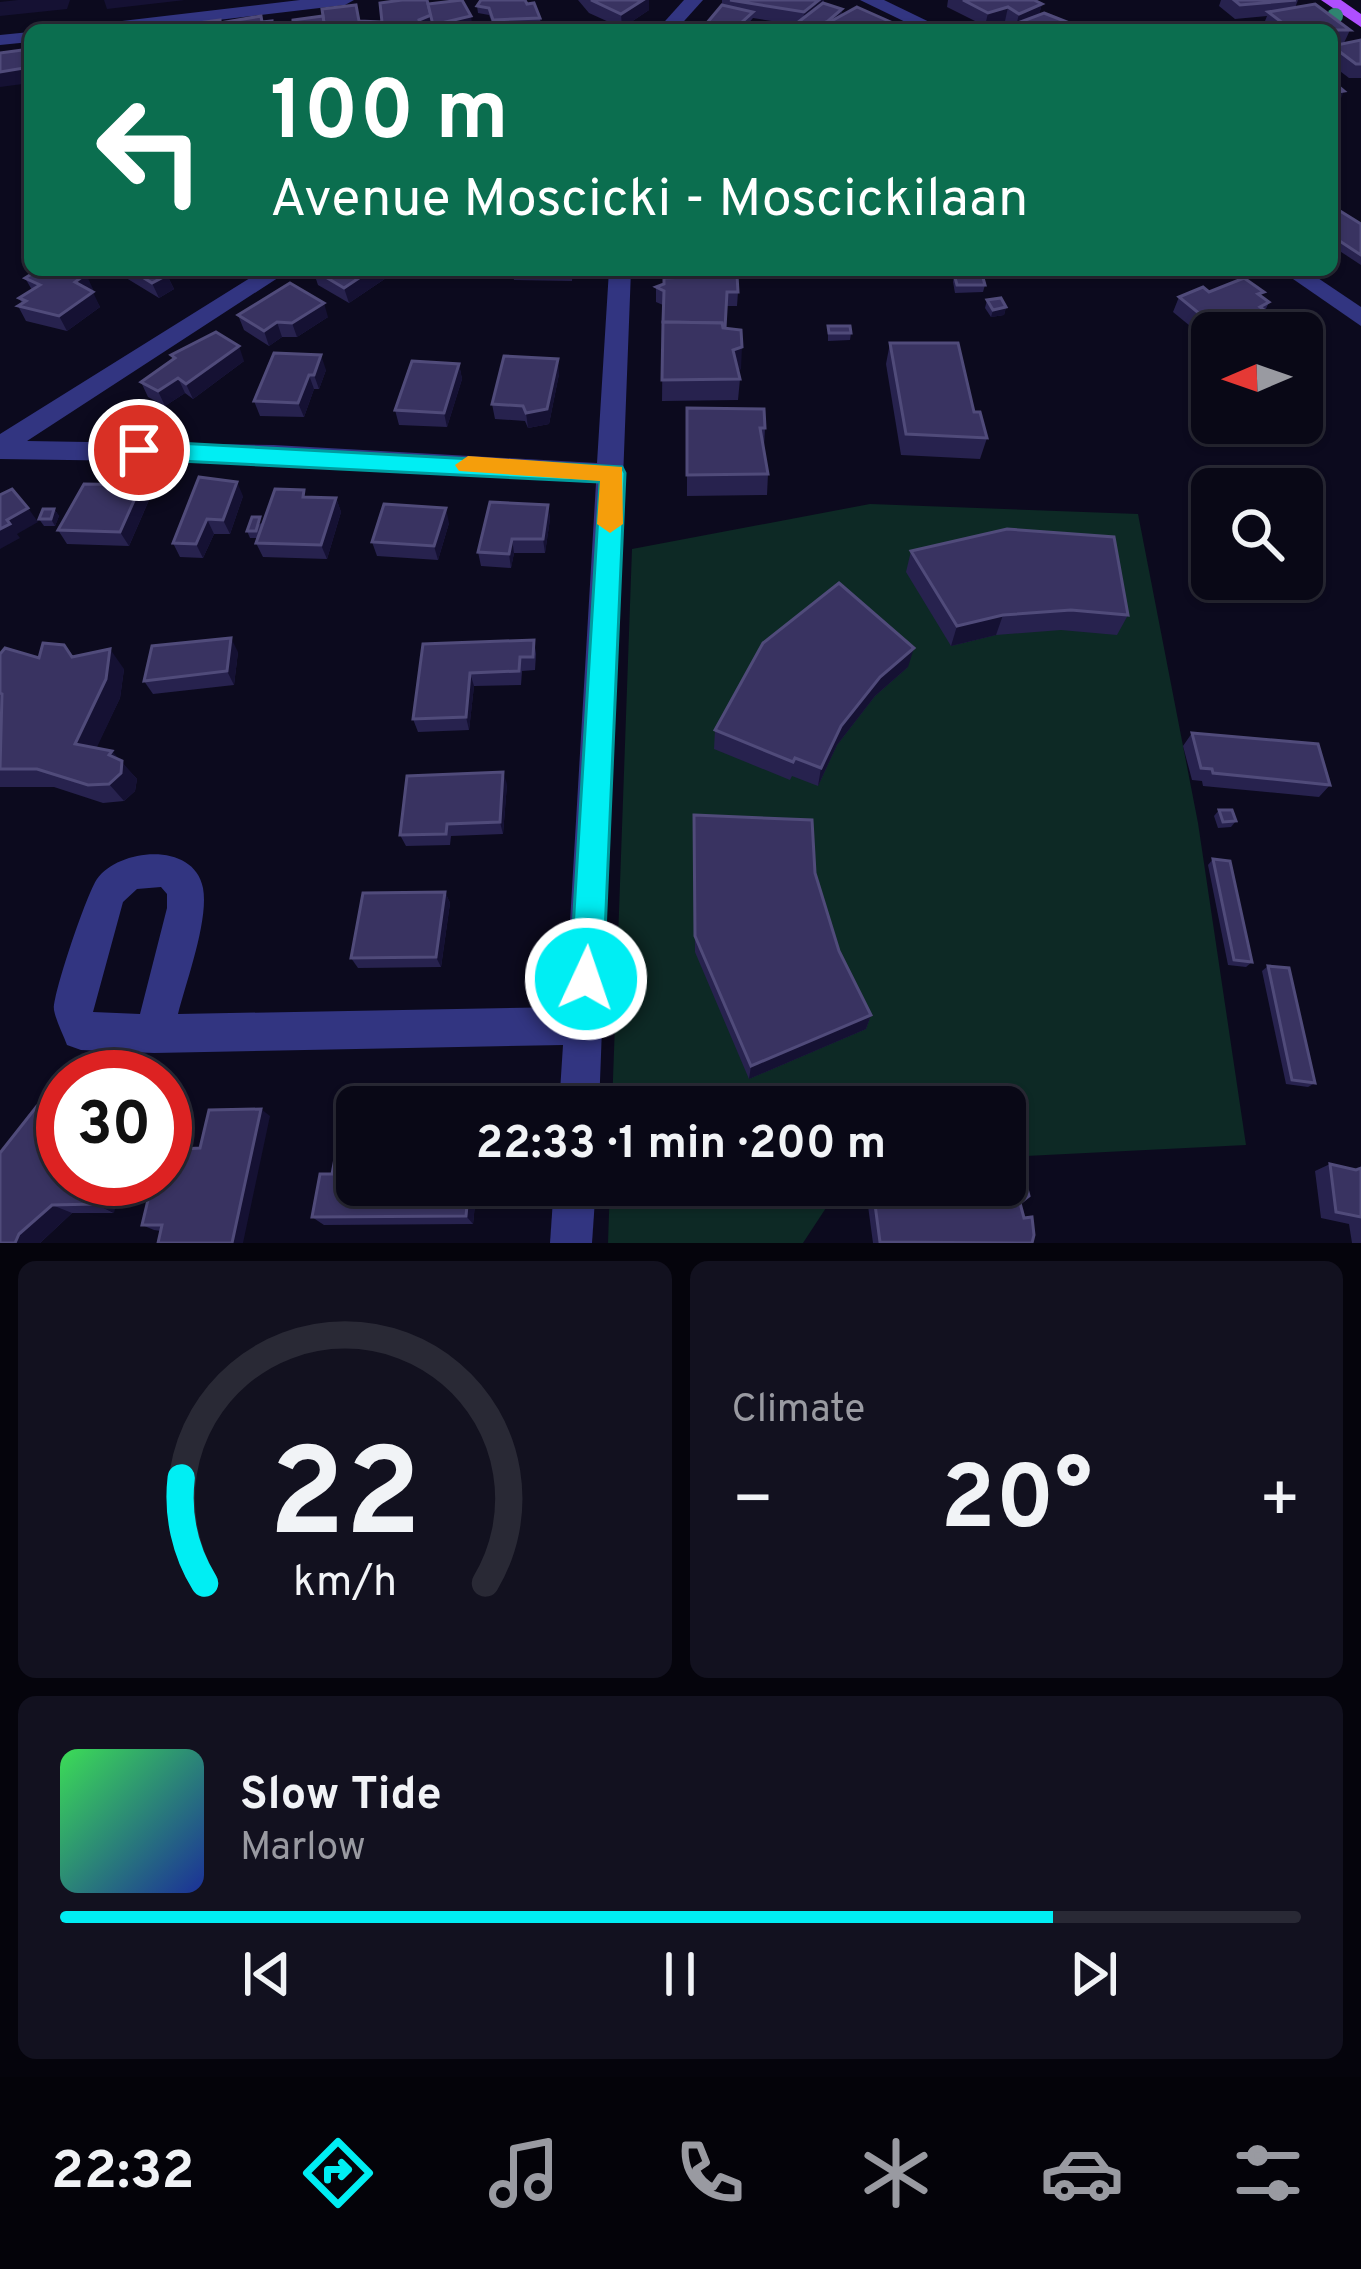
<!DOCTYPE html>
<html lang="en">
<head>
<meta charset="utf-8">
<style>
  body { margin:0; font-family:Overpass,sans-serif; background:#12111f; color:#f1f3f6; height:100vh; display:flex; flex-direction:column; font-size:45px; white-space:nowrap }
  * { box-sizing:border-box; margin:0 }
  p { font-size:39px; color:#999aa1 }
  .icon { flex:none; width:66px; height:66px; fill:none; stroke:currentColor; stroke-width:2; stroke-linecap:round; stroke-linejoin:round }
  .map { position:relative; height:1243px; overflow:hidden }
  .details { display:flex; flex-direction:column; gap:18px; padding:18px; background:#05040c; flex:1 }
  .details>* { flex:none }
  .banner { position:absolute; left:24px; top:24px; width:1314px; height:252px; border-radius:18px; box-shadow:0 3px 9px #0004,0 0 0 3px #292935; background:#0b6e4f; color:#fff; overflow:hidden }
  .needle { width:78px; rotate:268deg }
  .tools { position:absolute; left:1191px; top:312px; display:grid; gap:24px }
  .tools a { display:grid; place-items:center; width:132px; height:132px; border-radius:18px; background:#090816; box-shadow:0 3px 9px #0004,0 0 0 3px #292935; font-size:60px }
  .speed { position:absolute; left:36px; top:1050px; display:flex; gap:24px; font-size:60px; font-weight:700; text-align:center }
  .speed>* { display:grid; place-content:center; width:156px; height:156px; border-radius:50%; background:#090816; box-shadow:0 3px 9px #0004,0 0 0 3px #292935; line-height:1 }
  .speed .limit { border:18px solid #d22; background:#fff; color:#111 }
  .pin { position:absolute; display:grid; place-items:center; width:102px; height:102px; color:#fff; margin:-51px; border:6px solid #fff; border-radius:50%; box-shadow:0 3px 12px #0007 }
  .me { position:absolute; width:132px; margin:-66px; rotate:3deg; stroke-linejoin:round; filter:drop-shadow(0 0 9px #0008) }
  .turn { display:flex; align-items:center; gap:42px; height:252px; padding:0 48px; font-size:54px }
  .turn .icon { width:156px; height:156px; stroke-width:2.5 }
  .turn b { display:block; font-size:84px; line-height:102px }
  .big { font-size:90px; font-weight:700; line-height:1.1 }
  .details .tile { flex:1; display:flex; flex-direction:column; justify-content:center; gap:18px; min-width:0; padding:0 42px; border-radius:18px; background:#12111f }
  .details .dial { align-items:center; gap:0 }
  .dial svg { height:312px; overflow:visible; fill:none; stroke:#292935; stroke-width:7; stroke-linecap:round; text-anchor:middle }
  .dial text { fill:#f1f3f6; stroke:none }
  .song { display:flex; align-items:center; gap:36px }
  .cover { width:144px; height:144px; border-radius:18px; background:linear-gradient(135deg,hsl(130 70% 55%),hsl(230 70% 35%)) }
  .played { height:12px; border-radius:6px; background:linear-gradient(90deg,#00eef3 80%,#292935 80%) }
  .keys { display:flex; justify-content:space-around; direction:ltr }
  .heat { display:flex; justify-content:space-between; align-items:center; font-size:66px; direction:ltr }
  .details .tiles { flex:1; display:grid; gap:18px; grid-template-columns:1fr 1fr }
  .tile:last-child { grid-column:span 2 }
  .trip { position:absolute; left:336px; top:1086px; width:690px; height:120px; border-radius:18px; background:#090816; box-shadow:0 3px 9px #0004,0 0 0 3px #292935; font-weight:700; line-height:120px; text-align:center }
  .dock { display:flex; height:192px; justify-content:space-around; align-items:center; background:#040309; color:#999aa1 }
  .dock .icon { width:84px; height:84px }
  .dock .selected { color:#00eef3 }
  .dock b { font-size:54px; color:#f1f3f6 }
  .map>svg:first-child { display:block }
  .green { fill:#0d2925 }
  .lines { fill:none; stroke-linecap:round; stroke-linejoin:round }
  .minor { fill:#323581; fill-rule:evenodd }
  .major { fill:#af4fff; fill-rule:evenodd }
  .tree { fill:#2f8370 }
  .wall { fill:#27224e }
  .shaded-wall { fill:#151133 }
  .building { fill:#393361; stroke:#504b7a; stroke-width:3 }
  .route { fill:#00eef3; stroke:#009b9e; stroke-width:3 }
  .slow { fill:#f59e0b }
</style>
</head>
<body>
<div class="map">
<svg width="1361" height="1243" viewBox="0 0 1361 1243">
  <rect width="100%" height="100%" fill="#0c0a1e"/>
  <g class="green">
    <polygon points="870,504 1138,514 1198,823 1246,1145 1005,1157 1005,1107 612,1107 632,549"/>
    <polygon points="610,1185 841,1185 803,1243 608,1243"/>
  </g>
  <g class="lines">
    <g class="minor">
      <polygon points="300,0 354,0 345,5 134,30 79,30 88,25"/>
      <polygon points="684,0 703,0 676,30 657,30"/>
      <polygon points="860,0 884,0 946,30 922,30"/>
      <polygon points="30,32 30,42 0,45 0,35"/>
      <path d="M263 270H290L27 441 274 445 597 463 609 270H631L599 1107H559L563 1045 154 1053 81 1050 67 1045C63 1034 56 1021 54 1010 52 996 87 893 97 879 119 848 194 841 203 888 209 920 186 982 178 1014L565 1007 596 483 274 463 0 459V434ZM161 887 167 894V908L140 1014 93 1012 123 902 137 889Z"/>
      <polygon points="1280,270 1306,270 1361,307 1361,326"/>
      <polygon points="554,1185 596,1185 592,1243 550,1243"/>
    </g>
    <polygon class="major" points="1321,0 1341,0 1361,14 1361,27"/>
  </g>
  <circle class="tree" cx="1335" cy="16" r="8"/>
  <g class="wall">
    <polygon points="578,0 649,0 649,10 622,28 589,13"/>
    <polygon points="722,0 824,0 824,3 842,16 902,27 902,30 825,30 825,28 797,30 797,25 753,18 747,25 749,26 749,30 701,30 722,5"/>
    <polygon points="948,0 1034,0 1042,4 1039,14 1082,28 1082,30 1009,30 1012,25 1005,21 985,26 947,7"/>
    <polygon points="1221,0 1298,0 1295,8 1350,30 1344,43 1361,40 1361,78 1349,78 1332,65 1332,30 1268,30 1263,26 1267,16 1235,19 1219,6"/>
    <polygon points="428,4 472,23 444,30 384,30 359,21 382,22"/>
    <polygon points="477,6 540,18 541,25 494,28 489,15 478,13"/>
    <polygon points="1332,206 1361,224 1361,265 1332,246"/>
    <polygon points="113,270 166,270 163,272 167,275 174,289 159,298"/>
    <polygon points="313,270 407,270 401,274 395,272 349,303 318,285"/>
    <polygon points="512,270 573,270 572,281 514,280"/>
    <polygon points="663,270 738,270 738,273 665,273"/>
    <polygon points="803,270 840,270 839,276 803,278"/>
    <polygon points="954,274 985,285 983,292 955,293 953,282"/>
    <polygon points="25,278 93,289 91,291 100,307 67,331 26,321 18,306 22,303 19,298 32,290"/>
    <polygon points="656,287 738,292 737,306 726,306 725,328 741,369 738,370 740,379 738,400 662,401 663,305 656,302"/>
    <polygon points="1209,292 1262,297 1269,302 1265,311 1285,333 1212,333 1212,344 1173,312 1179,297"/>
    <polygon points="987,300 1006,307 1004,315 991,317 985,308"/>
    <polygon points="238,315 328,317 297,337 282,337 269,346 244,330"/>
    <polygon points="828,326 851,333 850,340 828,341"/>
    <polygon points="890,343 974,412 987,438 980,459 901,455 886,364"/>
    <polygon points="274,353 326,370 319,389 314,389 304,417 260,416 254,401"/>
    <polygon points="171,355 244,361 193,399 185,393 165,406 148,397 141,382 173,359"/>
    <polygon points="459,364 462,379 447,427 399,425 395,410"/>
    <polygon points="559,374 549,424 528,428 525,421 495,419 492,404"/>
    <polygon points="687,408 765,428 764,447 768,474 767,495 687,496"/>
    <polygon points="141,485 149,500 129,546 67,544 58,530"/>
    <polygon points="243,496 230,534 214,534 203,558 180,557 173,543"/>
    <polygon points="307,498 336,498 341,512 327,559 263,557 256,543 258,538 250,538 247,531"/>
    <polygon points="548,505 550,519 545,553 514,553 511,568 481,566 478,552"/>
    <polygon points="54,509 59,516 55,526 44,526 39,519"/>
    <polygon points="449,523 438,560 377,556 372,542"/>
    <polygon points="911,551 1128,615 1117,635 1061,630 996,635 951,646 906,572"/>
    <polygon points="534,640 536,654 535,670 522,671 521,685 474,686 469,730 418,732 413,719 423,644"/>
    <polygon points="238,652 234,685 153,694 144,681"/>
    <polygon points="0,654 39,658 72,657 124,669 120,698 96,748 118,759 137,779 135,791 124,801 103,803 54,787 0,787"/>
    <polygon points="908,667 875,696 837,745 818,786 792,776 790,780 714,749 715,730"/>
    <polygon points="1192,733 1330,785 1319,797 1203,786 1202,781 1192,780 1183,746"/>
    <polygon points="507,784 503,834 451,836 450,845 406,846 400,835"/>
    <polygon points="1219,810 1236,821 1231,827 1218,828 1214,816"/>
    <polygon points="694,815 815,873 839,951 871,1015 866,1029 749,1079 695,952"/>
    <polygon points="1213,859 1252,962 1246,967 1228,965 1208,865"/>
    <polygon points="445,892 450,903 441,967 358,968 351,958"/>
    <polygon points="1268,966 1315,1083 1308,1087 1286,1084 1262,971"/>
    <polygon points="270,1116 161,1231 154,1230 142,1225 177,1168 200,1148"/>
    <polygon points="0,1153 114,1213 72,1213 40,1243 0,1243"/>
    <polygon points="1330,1164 1356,1170 1361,1168 1361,1243 1352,1243 1349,1224 1321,1218 1315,1171"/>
    <polygon points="357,1185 477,1185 473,1224 324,1225 312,1217"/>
    <polygon points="889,1185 1005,1185 1020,1203 1032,1243 873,1243 868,1206 874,1197 890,1196"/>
  </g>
  <g class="shaded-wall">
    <polygon points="18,0 70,0 67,9 0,16 0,2"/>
    <polygon points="104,0 185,0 107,9"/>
    <polygon points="643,0 649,0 649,10 622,28 621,14"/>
    <polygon points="819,0 824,0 823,9 803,26 804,12"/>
    <polygon points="1042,4 1038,18 1017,22 1019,14"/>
    <polygon points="1008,7 1005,21 985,26 988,13"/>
    <polygon points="842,9 842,16 826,24 825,28 812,30"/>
    <polygon points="431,15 434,29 421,30 419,20"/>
    <polygon points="471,16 472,23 444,30 434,30 433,25"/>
    <polygon points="30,67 30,83 0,87 0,72"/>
    <polygon points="1344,91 1338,106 1332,107 1332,93"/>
    <polygon points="371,270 395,270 395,272 349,303 344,288"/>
    <polygon points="86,274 93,289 82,297 75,282"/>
    <polygon points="167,275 174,289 159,298 152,283"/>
    <polygon points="93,292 100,307 67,331 59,316"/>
    <polygon points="324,303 328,317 297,337 292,323"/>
    <polygon points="1006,307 1004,315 991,317 993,310"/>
    <polygon points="277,322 282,337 269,346 264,331"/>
    <polygon points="239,346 244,361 193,399 186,384"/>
    <polygon points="742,347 741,369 732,372 733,350"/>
    <polygon points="321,355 326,370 319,389 314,375"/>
    <polygon points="558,359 559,374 549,424 528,428 526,413"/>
    <polygon points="459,364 462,379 447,427 444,413"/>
    <polygon points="309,375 314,389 304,417 298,403"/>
    <polygon points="178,378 185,393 165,406 158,391"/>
    <polygon points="237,482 243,496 230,534 223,520"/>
    <polygon points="141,485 149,500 129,546 120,532"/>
    <polygon points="336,498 341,512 327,559 321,545"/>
    <polygon points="548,505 550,519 545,553 543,539"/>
    <polygon points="28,508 38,522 17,534 20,538 0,549 0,529 7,520"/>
    <polygon points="446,508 449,523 438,560 434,546"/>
    <polygon points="54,509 59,516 55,526 51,519"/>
    <polygon points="207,519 214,534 203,558 196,544"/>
    <polygon points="512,539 514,553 511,568 509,554"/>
    <polygon points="1003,615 996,635 951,646 957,626"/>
    <polygon points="231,638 238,652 234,685 227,671"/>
    <polygon points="914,648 908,667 875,696 837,745 818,786 821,768 841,726 880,677"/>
    <polygon points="110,649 124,669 120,698 90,762 75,744"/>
    <polygon points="470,673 474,686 469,730 466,717"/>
    <polygon points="112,751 137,779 135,791 124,801 109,784 109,755"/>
    <polygon points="503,772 507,784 503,834 500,822"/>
    <polygon points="445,892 450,903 441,967 436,957"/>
    <polygon points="871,1015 866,1029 749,1079 751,1066"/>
    <polygon points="261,1109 270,1116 243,1243 232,1243"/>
    <polygon points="102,1179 123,1179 114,1213 95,1204"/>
    <polygon points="469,1185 477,1185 473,1224 466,1216"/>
    <polygon points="52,1205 72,1213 40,1243 15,1243 19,1234"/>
  </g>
  <g class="building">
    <polygon points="402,0 427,0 431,15 419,20 420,24 383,24 384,30 325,30 322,9 356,5 359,21 382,22 380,3"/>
    <polygon points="462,0 471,16 433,25 428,4"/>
    <polygon points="481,0 525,0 527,4 534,3 540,18 493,20 489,8 477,6"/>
    <polygon points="591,0 643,0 621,14"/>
    <polygon points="730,0 819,0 804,12"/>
    <polygon points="963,0 1034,0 1042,4 1019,14 1008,7 988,13"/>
    <polygon points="1234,0 1296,0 1240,5"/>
    <polygon points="823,3 842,9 828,21 812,28 797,23"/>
    <polygon points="1315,4 1350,30 1292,30 1268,12"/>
    <polygon points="722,5 753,12 741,23 749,26 744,30 701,30"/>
    <polygon points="857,7 902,27 898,30 860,30 853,27 848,30 840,30 826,24"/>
    <polygon points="1044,13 1082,28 1076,30 1015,30 1010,26"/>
    <polygon points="261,16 262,22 272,21 272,28 263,30 147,30 220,20 220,23"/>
    <polygon points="323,16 325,30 293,30 293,20"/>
    <polygon points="600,25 621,28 618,30 593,28"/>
    <polygon points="1361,40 1361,64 1356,64 1332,46"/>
    <polygon points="30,49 30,67 0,72 0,53"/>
    <polygon points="1332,81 1344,91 1332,93"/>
    <polygon points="1332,206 1361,224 1361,255 1332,236"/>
    <polygon points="38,270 74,270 86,274 75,282 93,292 59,316 18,306 26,301 19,298 40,285 25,278"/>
    <polygon points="131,270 160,270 167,275 152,283"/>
    <polygon points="314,270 371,270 344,288"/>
    <polygon points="954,274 982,274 985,285 957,285"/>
    <polygon points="737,275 738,292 727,292 725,328 723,328 722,323 663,322 664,291 656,287 664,284 664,278"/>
    <polygon points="1244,278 1264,292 1258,294 1269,302 1260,307 1288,328 1276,333 1223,333 1179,297 1203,287 1209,292"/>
    <polygon points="290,283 324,303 292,323 277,322 264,331 238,315"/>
    <polygon points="1001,298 1006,307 993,310 987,300"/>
    <polygon points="663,322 722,323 723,328 741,330 742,347 733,350 740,379 662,380"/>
    <polygon points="828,326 850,326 851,333 829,333"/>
    <polygon points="216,332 239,346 186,384 178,378 158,391 141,382 175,358 171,355"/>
    <polygon points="890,343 958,343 974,412 980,412 987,438 906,434"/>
    <polygon points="274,353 321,355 314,375 309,375 298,403 254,401"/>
    <polygon points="504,356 558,359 547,409 526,413 523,406 492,404"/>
    <polygon points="412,361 459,364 444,413 395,410"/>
    <polygon points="687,408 764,409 765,428 760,428 768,474 687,475"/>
    <polygon points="199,477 237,482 223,520 207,519 196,544 173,543"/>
    <polygon points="84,484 141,485 120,532 58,530"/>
    <polygon points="12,489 28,508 7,520 10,524 0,529 0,495"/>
    <polygon points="275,489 304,490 303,497 336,498 321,545 256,543"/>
    <polygon points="490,502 548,505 543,539 512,539 509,554 478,552"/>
    <polygon points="384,504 446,508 434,546 372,542"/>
    <polygon points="43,509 54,509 51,519 39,519"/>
    <polygon points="252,517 260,517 256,531 247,531"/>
    <polygon points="1007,529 1114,537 1128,615 1071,610 1003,615 957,626 911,551"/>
    <polygon points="839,583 914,648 880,677 841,726 821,768 795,758 793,762 715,730 763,643"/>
    <polygon points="231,638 227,671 144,681 152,646"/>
    <polygon points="534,640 533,657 520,657 519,671 470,673 466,717 413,719 423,644"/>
    <polygon points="43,643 64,645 72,657 110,649 106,679 75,744 112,751 109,755 122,761 121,773 109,784 88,785 37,769 0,769 2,694 0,693 0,654 5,648 39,658"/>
    <polygon points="1192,733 1318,744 1330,785 1213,773 1212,769 1201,768"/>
    <polygon points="503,772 500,822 447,824 446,834 400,835 407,776"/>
    <polygon points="1219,810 1232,810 1236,821 1223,822"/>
    <polygon points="694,815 812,820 815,873 839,951 871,1015 751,1066 695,936"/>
    <polygon points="1213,859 1230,861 1252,962 1234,960"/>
    <polygon points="445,892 436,957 351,958 363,893"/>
    <polygon points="1268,966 1289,968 1315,1083 1292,1080"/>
    <polygon points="37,1106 63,1106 63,1179 102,1179 95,1204 52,1205 19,1234 15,1243 0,1243 0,1153"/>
    <polygon points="261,1109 232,1243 158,1243 162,1225 142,1225 153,1179 165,1179 165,1168 177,1168 182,1149 200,1148 209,1110"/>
    <polygon points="342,1122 357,1122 357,1185 469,1185 466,1216 312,1217 320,1174 332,1174"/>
    <polygon points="1330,1164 1356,1170 1361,1168 1361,1217 1336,1212"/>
    <polygon points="1016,1167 1023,1173 1029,1196 1020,1203 1024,1218 1032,1217 1034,1235 1032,1243 880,1242 874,1197 899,1196 897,1185 1005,1185 1005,1168"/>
  </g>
  <polygon class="route" points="139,441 622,467 625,473 603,979 598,990 586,995 575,990 570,979 600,482 139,459 127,450"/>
  <polygon class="slow" points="468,456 622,467 623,524 610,533 597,524 600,481 459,471 455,465"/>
</svg>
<div class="tools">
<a><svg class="needle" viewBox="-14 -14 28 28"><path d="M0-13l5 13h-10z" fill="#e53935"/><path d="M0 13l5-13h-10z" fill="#999aa1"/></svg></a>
<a><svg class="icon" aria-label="search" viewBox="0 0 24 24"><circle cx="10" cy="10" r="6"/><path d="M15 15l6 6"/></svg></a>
</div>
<div class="speed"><div class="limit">30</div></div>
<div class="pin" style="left:139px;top:450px;background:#d93025"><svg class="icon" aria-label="arrive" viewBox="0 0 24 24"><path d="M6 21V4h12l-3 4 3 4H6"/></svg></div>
<svg class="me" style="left:586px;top:979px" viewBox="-20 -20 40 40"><circle r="17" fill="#00eef3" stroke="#fff" stroke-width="3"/><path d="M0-11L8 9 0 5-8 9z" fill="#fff"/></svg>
<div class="trip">22:33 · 1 min · 200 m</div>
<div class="banner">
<div class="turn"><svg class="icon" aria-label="left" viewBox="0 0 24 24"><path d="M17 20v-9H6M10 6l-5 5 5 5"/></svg><div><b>100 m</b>Avenue Moscicki - Moscickilaan</div></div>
</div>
</div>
<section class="details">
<div class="tiles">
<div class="tile dial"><svg viewBox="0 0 100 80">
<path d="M14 69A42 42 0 1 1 86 69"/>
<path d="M14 69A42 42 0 0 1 8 42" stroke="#00eef3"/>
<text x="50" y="56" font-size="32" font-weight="700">22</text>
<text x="50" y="72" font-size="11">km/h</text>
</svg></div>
<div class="tile"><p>Climate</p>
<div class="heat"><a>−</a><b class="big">20°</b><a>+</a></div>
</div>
<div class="tile">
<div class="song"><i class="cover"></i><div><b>Slow Tide</b><p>Marlow</p></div></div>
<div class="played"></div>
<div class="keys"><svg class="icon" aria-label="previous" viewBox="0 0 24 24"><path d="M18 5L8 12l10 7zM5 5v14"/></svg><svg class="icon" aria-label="pause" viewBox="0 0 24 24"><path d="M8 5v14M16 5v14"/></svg><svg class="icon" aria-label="next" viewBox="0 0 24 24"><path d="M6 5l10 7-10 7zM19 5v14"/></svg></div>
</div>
</div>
</section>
<nav class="dock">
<b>22:32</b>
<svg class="icon selected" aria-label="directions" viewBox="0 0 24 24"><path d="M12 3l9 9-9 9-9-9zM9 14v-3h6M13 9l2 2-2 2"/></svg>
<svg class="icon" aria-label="music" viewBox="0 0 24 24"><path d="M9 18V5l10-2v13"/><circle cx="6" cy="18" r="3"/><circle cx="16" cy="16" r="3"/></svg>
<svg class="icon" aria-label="phone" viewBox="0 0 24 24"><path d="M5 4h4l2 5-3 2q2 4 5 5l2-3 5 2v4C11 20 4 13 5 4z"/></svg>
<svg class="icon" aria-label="climate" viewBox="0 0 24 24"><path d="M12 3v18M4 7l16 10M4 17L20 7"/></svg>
<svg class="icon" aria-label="car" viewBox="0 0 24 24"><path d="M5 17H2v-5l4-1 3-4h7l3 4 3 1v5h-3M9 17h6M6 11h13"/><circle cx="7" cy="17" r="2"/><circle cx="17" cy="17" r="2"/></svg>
<svg class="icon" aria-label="filters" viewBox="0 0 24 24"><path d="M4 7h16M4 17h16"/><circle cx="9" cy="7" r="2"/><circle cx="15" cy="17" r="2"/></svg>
</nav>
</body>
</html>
